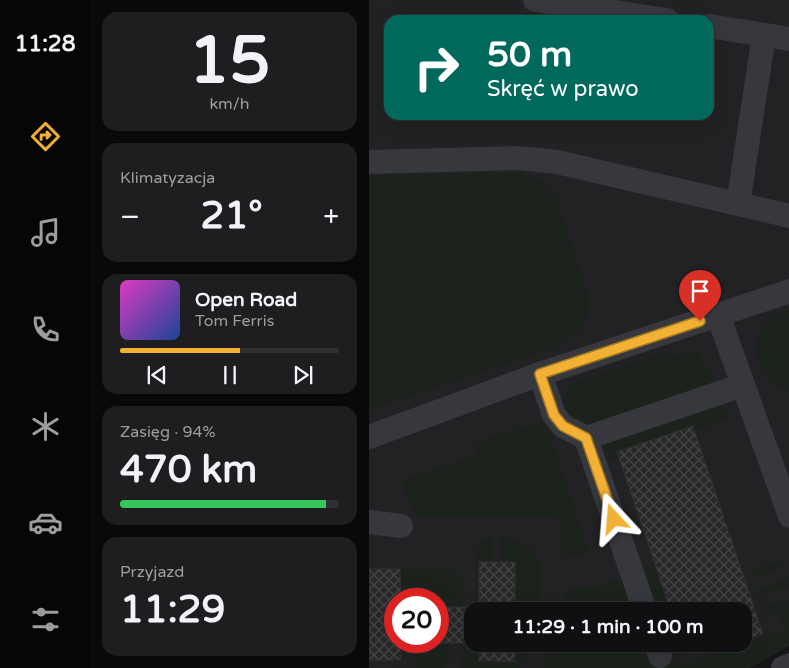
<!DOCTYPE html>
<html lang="pl">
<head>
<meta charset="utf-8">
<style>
  body { margin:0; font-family:"Varela Round",sans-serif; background:#1e1e20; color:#f1f3f6; height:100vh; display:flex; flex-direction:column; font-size:19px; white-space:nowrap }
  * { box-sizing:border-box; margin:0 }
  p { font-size:16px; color:#9c9d9f }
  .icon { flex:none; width:28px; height:28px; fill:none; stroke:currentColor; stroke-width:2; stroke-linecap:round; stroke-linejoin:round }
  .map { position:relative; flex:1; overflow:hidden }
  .sheet { display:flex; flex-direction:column; gap:12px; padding:12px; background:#09090a; width:279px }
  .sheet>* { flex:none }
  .banner { position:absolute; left:15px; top:15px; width:330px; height:105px; border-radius:15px; box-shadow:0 5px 20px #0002,0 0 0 1px #303032; background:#00695c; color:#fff; overflow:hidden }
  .speed { position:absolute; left:15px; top:588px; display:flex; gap:10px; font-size:25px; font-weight:700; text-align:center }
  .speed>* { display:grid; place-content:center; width:65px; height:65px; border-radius:50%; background:#101012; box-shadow:0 5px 20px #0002,0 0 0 1px #303032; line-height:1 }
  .speed .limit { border:8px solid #d22; background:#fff; color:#111 }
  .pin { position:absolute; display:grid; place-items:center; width:42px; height:42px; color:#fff; margin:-51px -21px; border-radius:50% 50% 50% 0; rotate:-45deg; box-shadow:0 0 5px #0007 }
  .pin .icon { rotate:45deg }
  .me { position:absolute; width:55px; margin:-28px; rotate:341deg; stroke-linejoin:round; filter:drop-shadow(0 0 4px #0008) }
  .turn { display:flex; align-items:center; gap:18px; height:105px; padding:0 20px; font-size:22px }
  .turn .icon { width:65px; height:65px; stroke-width:2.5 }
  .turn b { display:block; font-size:35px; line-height:42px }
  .big { font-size:38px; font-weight:700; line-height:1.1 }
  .sheet .card { flex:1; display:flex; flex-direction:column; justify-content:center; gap:8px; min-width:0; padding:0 18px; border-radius:15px; background:#1e1e20 }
  .sheet .dial { align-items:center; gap:0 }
  .dial b { font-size:65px; line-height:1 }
  .song { display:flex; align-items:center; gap:15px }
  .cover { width:60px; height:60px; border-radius:8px; background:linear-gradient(135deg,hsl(310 70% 55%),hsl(220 70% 35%)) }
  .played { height:5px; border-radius:2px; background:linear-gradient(90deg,#f2b134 55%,#303032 55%) }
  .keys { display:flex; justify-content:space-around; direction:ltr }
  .heat { display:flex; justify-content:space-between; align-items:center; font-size:28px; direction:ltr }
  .charge { height:8px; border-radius:4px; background:linear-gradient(90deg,#34c759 94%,#303032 0) }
  .trip { position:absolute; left:95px; top:602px; width:288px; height:50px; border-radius:15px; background:#101012; box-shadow:0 5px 20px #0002,0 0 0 1px #303032; font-weight:700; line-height:50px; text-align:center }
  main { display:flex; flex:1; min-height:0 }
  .menu { display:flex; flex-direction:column; width:90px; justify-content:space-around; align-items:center; background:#060607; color:#9c9d9f }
  .menu .icon { width:35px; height:35px }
  .menu .selected { color:#f2b134 }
  .menu b { font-size:22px; color:#f1f3f6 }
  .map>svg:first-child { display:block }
  .built { fill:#222225; fill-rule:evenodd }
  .green { fill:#1c231d }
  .building { fill:url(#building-cross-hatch); stroke:#303034 }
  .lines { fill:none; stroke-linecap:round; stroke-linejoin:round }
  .minor { stroke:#37383d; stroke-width:24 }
  .route-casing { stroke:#9d7322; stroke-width:12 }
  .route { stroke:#f2b134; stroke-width:9 }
</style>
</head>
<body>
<main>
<nav class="menu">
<b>11:28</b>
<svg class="icon selected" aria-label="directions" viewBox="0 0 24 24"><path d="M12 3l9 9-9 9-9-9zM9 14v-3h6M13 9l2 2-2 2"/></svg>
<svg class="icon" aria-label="music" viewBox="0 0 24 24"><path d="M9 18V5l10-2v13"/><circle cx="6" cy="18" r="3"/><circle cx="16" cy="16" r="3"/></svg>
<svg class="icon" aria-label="phone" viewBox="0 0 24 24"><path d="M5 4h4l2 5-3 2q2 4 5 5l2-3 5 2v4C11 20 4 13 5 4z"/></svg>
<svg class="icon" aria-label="climate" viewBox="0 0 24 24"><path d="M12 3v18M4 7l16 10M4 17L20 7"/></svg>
<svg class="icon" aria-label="car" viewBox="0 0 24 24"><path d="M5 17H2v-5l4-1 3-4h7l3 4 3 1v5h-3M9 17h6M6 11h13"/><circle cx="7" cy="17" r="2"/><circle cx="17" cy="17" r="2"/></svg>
<svg class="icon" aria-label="filters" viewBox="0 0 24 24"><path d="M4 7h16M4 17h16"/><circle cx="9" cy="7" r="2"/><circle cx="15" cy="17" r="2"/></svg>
</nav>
<section class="sheet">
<div class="card dial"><b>15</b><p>km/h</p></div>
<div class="card"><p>Klimatyzacja</p>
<div class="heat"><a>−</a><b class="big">21°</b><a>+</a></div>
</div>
<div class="card">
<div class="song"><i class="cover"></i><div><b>Open Road</b><p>Tom Ferris</p></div></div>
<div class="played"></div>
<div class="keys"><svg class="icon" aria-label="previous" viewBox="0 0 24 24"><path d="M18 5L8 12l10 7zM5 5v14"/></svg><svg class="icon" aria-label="pause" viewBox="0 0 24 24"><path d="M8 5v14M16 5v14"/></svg><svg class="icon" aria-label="next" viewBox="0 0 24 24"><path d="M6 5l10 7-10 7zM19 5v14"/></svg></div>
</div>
<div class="card"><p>Zasięg · 94%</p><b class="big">470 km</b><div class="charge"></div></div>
<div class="card"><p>Przyjazd</p><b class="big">11:29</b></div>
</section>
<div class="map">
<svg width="421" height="668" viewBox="0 0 421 668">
  <defs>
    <pattern id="building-cross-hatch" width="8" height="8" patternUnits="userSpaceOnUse" patternTransform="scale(1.25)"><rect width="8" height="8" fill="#29292c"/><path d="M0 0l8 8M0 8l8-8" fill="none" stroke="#454548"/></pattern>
  </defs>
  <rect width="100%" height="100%" fill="#161618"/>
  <path class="built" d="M0 0H420V636L325 668H0ZM20 20H340V115H20ZM26 599H69V641H26ZM104 611H374V644H104Z"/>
  <g class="green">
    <path d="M150 173C170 178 176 181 187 199L218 293C220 321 215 331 191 345L0 410V175Z"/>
    <path d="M420 309 421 390H420C398 385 385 366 388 344 389 340 389 336 390 332 396 320 408 313 420 309Z"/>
    <polygon points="327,349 335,363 346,376 339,392 226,428 194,413 191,403 203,383 294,353 297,359"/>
    <polygon points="342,403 362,411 358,420 325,431 323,426 248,452 249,457 237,461 230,440"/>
    <path d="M176 421 220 553C208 556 201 558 190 552V515H44L33 481 108 455 105 443Z"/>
    <polygon points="123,536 123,562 110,607 106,607 106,552 112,542"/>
    <path d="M132 536C165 543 171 551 172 584 172 593 173 602 170 611H146V563L132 562Z"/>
    <polygon points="406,562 418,562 409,570 383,578 381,571"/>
    <polygon points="286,564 302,611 281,611 272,569"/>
    <path d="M31 569H81C99 575 93 591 93 607H69V599H32Z"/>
    <path d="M254 577 270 611H190C193 600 197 581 212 590Z"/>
    <polygon points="420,578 420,586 389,596 387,590"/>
    <polygon points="420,599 420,605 395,614 393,608"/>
    <polygon points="420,609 420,646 381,668 290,668 298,665 295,656 301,649 313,645 316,654 300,658 302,663 307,661 315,665 415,631 409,615 397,619 396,617"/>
    <polygon points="47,643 79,643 79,656 75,668 47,668"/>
    <polygon points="90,643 110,644 111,661 146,661 146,644 160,644 152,668 90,668"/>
    <polygon points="180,644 281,644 289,668 173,668"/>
  </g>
  <g class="building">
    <polygon points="324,426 394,634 374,641 374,611 302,611 248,452"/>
    <rect x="110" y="562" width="36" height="49"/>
    <polygon points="0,569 31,569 32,599 26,599 26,641 31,641 32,660 0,660"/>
    <rect x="69" y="607" width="35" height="36"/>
    <rect x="110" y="644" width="36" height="17"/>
  </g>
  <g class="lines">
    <g class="minor">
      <polyline points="166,0 298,20"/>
      <polyline points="340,26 421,39"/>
      <polyline points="0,162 148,158 188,162 421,216"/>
      <polyline points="369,204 395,35"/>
      <polyline points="349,315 421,516"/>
      <polyline points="171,374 185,415 194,426 217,438 276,611"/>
      <polyline points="0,437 171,374 421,291"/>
      <polyline points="217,438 374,385"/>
      <polyline points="0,522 32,526"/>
      <polyline points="287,644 291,656"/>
      <polyline points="414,668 421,665"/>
    </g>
  </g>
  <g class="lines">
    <defs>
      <polyline id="route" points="245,519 217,438 194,426 185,415 171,374 331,321"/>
    </defs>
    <use href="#route" class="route-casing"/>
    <use href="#route" class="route"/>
  </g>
</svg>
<div class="speed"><div class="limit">20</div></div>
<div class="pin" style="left:331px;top:321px;background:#d93025"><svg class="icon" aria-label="arrive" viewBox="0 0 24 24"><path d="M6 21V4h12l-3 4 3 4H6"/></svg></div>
<svg class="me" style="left:245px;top:519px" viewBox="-20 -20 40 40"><path d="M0-17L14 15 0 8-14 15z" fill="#f2b134" stroke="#fff" stroke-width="4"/></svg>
<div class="trip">11:29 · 1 min · 100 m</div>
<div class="banner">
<div class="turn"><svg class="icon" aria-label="right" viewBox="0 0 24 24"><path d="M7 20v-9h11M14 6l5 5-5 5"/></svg><div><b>50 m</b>Skręć w prawo</div></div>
</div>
</div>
</main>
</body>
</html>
